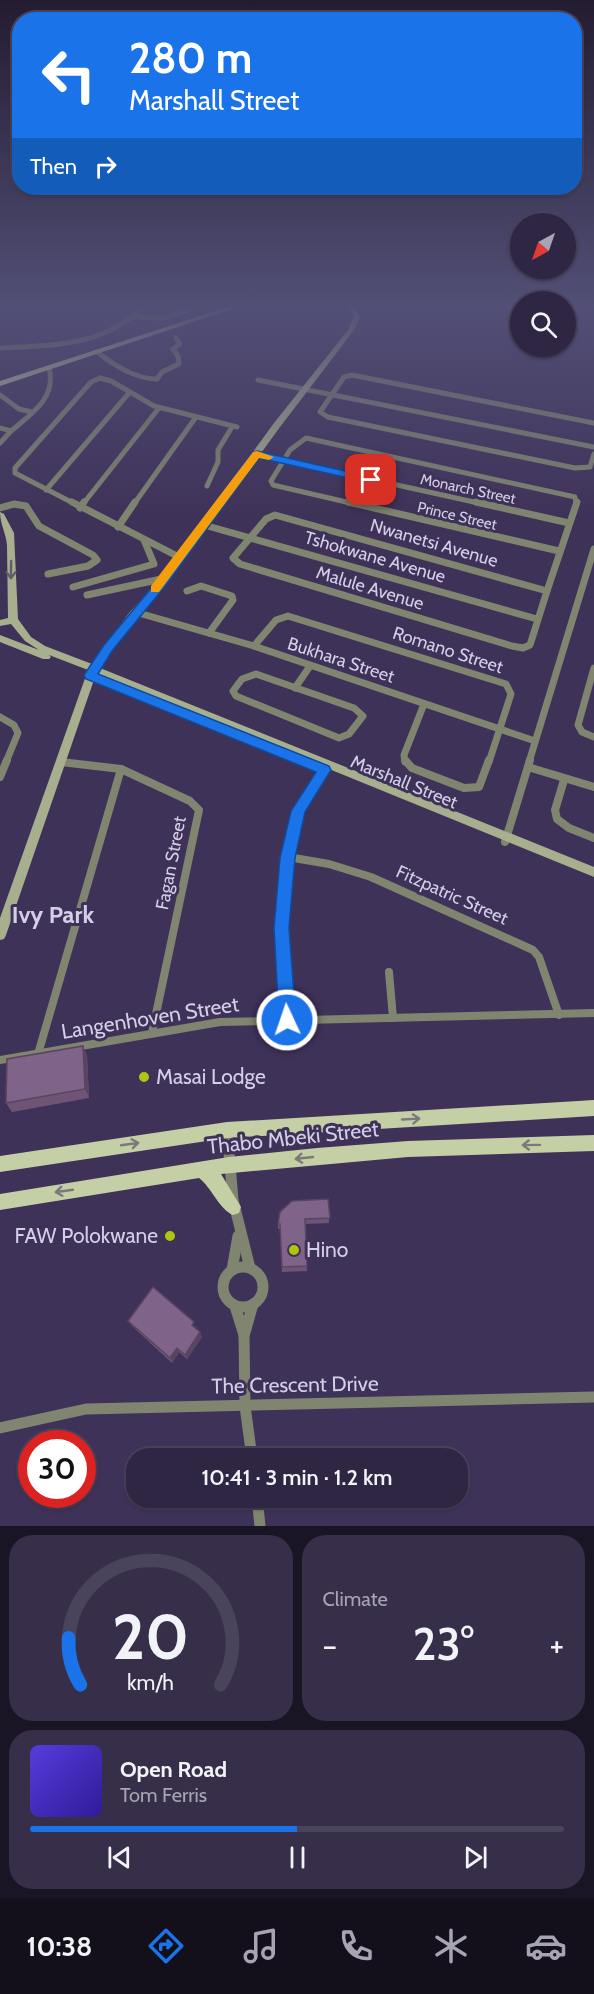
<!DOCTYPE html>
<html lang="en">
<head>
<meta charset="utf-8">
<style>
  body { margin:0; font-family:Cabin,sans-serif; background:#372e4a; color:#f1f3f6; height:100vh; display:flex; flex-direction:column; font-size:22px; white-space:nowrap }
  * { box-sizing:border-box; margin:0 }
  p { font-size:20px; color:#a7a5b2 }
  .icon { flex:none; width:33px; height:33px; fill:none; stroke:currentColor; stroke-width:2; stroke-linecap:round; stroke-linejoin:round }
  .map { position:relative; height:1526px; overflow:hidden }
  .side { display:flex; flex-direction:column; gap:9px; padding:9px; background:#1a1525; flex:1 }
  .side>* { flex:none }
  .guide { position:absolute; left:12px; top:12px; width:570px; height:183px; border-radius:24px; box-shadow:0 2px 4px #0004,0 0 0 2px #4a435c; background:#1a73e8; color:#fff; overflow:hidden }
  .needle { width:39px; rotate:220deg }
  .tools { position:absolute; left:510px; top:213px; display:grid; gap:12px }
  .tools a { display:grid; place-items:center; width:66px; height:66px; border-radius:50%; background:#2f2643; box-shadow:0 2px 4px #0004,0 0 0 2px #4a435c; font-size:30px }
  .speed { position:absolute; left:18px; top:1430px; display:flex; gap:12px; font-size:30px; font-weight:700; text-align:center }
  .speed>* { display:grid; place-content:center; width:78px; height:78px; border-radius:50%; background:#2f2643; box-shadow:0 2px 4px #0004,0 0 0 2px #4a435c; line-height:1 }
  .speed .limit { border:9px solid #d22; background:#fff; color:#111 }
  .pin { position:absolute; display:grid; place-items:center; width:51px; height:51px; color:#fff; margin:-26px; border-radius:12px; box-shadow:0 3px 9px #0006 }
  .me { position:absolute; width:66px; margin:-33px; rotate:357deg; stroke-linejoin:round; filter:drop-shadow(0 0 4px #0008) }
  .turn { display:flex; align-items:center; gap:21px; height:126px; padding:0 18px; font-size:27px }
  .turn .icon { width:78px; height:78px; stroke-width:2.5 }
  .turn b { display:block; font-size:42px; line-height:51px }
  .then { display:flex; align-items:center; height:57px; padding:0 18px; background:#0003; gap:12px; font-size:22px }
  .big { font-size:45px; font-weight:600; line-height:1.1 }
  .side .widget { flex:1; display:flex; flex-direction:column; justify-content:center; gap:9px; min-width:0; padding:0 21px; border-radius:24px; background:#372e4a }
  .side .dial { align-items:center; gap:0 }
  .dial svg { height:156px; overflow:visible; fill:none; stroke:#4a435c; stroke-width:7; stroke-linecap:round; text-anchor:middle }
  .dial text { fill:#f1f3f6; stroke:none }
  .song { display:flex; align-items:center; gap:18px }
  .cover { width:72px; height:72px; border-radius:9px; background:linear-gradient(135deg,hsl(250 70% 55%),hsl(250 70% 35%)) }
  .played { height:6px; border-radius:3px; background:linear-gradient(90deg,#1a73e8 50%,#4a435c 50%) }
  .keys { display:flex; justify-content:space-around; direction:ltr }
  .heat { display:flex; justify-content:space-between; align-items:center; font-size:33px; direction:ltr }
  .side .tiles { flex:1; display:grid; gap:9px; grid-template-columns:1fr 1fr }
  .widget:last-child { grid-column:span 2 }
  .trip { position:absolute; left:126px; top:1448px; width:342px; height:60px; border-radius:24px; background:#2f2643; box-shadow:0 2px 4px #0004,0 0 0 2px #4a435c; font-weight:600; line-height:60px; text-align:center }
  .menu { display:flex; height:96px; justify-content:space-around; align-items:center; background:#130f1b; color:#a7a5b2 }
  .menu .icon { width:42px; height:42px }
  .menu .active { color:#1a73e8 }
  .menu b { font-size:27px; color:#f1f3f6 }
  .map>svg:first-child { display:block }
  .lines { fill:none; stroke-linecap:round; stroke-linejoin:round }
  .street-far3 { stroke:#808570; stroke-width:5 }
  .street-far2 { stroke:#808570; stroke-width:7 }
  .street-far1 { stroke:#808570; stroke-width:8 }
  .street { stroke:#808570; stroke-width:11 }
  .secondary { fill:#a7af8e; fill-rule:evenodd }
  .primary { fill:#c5cfa5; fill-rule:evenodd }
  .wall { fill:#6e5576 }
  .shaded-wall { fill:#5a4560 }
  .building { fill:#806389; stroke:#5a4560; stroke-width:1.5 }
  .oneway { stroke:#635e6c }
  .oneway2 { stroke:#7b797b }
  .route { fill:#1a73e8; stroke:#114b97; stroke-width:1.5 }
  .slow { fill:#f59e0b }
  .poi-dot { fill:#aec60c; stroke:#3f3259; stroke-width:2 }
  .labels { text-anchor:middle; stroke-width:6; stroke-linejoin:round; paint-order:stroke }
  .far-street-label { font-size:15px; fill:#d4cee6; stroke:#3f3259 }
  .street-label { font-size:18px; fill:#d4cee6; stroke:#3f3259 }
  .near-street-label { font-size:21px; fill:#d4cee6; stroke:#3f3259 }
  .near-poi-label { font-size:21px; fill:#d4cee6; stroke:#3f3259; text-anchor:start }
  .district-label { font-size:24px; font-weight:bold; fill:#d4cee6; stroke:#3f3259 }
</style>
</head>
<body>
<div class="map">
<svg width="594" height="1526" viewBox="0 0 594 1526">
  <rect width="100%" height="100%" fill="#3f3259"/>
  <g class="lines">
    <g class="street-far3">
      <polyline points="591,304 594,305"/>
      <polyline points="136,317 164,318 207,304"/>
      <path d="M0 348C57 345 103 347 147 304"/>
      <path d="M97 352C114 365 135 379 157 379L162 372 179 364 178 356 173 349 180 344 176 338"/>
      <polyline points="100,378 111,381 154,406 237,427"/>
      <polyline points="258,380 594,447"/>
      <polyline points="0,395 19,409 32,412"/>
      <polyline points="594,423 352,375 344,377 320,412 328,417 575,468 590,467 594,454"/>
      <path d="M0 428 11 431C31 414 57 398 49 368"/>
      <polyline points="0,443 11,431"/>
      <polyline points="257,454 483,504"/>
      <polyline points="207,486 218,462 218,450 232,427"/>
      <polyline points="46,490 129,393"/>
      <polyline points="75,504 15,473 15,468 91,382 100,378"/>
      <polyline points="83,504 159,408"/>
      <polyline points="134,504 196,417"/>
      <polyline points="355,504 273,485 271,481 290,450 306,438 575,497 576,504"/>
    </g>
    <g class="street-far2">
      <polyline points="72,502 181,558"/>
      <polyline points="348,502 559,551"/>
      <polyline points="476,502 569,523"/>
      <polyline points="0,508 14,504 26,506 39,526 93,555 97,560 88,566 48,574"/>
      <polyline points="80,508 84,502"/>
      <polygon points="275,515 547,591 530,645 523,648 512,646 240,564 233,558 266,519"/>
      <polyline points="204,525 537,619"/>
      <polyline points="118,527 135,502"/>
      <polyline points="73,587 154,564 144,540"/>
      <polyline points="187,591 201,586 232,596 233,600 209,633"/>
      <polyline points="547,591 577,502"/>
      <polyline points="87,595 166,578"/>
      <polyline points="135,612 254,646 535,741"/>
      <polyline points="254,646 276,620 288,616 506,684 511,694 489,762"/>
      <polyline points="594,668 578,725 582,732 594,737"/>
      <polygon points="256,674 354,708 363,716 349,734 339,738 236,696 233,691 242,679"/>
      <polyline points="295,688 310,666"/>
      <polyline points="0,717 14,725 18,733 6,762"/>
      <polyline points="405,762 404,755 424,704"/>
      <polyline points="529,762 594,549"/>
    </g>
    <g class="street-far1">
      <polyline points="405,760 412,768 464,788 479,787 489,760"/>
      <polyline points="61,762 121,769 190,801 199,810 152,1033"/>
      <polyline points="528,767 594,787"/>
      <polyline points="0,777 7,760"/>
      <polyline points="564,780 555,810 557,819 569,828 594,838"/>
      <polyline points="505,842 530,760"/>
      <polyline points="288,857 329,864 371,877 533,950 539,957 559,1015"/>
      <polyline points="389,972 393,1018"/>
      <polyline points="287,1020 282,928 288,857 298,811 328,765"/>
      <polyline points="38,1054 121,769"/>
      <polyline points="0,1060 220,1022 594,1013"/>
    </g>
    <g class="street">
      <polyline points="227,1130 233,1200 250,1268"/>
      <circle cx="243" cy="1287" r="20"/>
      <polyline points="232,1270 238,1236"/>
      <polyline points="235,1306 244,1335"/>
      <polyline points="0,1428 86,1409 594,1397"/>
      <polyline points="252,1458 245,1406 244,1336 253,1304"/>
      <polyline points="257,1497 260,1526"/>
    </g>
    <path class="secondary" d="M348 304H354L360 317 354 330 280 427 165 585 135 617 100 668 594 867V877L96 674 6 935 4 939 0 940V918L88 670 49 655 51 657 49 659H43L0 642V635L39 650 25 641 11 624 0 626V620L8 618 7 545C6 533 0 524 0 512L4 514 14 533 18 619 31 637 45 646 92 664 129 613 159 581 274 423 348 330 354 317Z"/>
    <g class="primary">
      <polygon points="237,304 247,304 0,386 0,381"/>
      <polygon points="594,1100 594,1116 227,1138 0,1172 0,1156 227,1122"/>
      <path d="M594 1135V1151L408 1157 221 1174 241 1207 239 1213 233 1215C219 1209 212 1188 199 1178L0 1210V1194L229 1157 317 1148 408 1141Z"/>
    </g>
  </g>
  <g class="wall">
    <polygon points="87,1055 89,1098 12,1112 6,1103"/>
    <polygon points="328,1199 329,1223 305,1224 307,1271 282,1272 280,1229 278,1229 278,1224"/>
    <polygon points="128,1321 197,1327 196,1328 202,1337 187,1359 179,1352 172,1363 132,1326"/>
  </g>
  <g class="shaded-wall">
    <polygon points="83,1046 87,1055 89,1098 85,1089"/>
    <polygon points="200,1332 202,1337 187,1359 185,1355"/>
    <polygon points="177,1348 179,1352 172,1363 170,1358"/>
  </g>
  <g class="building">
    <polygon points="83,1046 85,1089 6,1103 7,1059"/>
    <polygon points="328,1199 330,1218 305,1219 307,1266 282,1267 280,1224 278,1224 280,1212 292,1201"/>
    <polygon points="153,1287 194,1322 192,1325 200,1332 185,1355 177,1348 170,1358 128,1321"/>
  </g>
  <defs><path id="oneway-shaft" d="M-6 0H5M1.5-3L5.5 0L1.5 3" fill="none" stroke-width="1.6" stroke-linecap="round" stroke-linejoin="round" transform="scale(1.5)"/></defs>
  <use class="oneway" href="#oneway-shaft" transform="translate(11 570) rotate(91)"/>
  <g class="oneway2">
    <use href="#oneway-shaft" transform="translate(411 1119) rotate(-3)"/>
    <use href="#oneway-shaft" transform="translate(130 1144) rotate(-8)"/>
    <use href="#oneway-shaft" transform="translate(531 1145) rotate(179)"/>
    <use href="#oneway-shaft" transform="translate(304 1158) rotate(174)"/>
    <use href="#oneway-shaft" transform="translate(64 1191) rotate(172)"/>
  </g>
  <linearGradient id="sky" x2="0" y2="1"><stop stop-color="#231c31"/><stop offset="0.59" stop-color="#524f76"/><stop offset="1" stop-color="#524f76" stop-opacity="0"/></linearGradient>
  <rect width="594" height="517" fill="url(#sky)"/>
  <polygon class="route" points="257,451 371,477 376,480 371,483 259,458 166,585 112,651 98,674 329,766 331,770 305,812 295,858 289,928 296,1020 293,1025 287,1028 281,1025 279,1020 274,928 280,858 291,811 316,772 86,679 84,675 104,645 158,580 253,452"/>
  <polygon class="slow" points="257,451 274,457 269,460 259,458 159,592 151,592 151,586 253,452"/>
  <g class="poi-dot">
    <circle cx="144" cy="1077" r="6"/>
    <circle cx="170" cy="1236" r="6"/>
    <circle cx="294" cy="1250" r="6"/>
  </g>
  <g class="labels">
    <g class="far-street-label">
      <text transform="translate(468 489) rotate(12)" y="5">Monarch Street</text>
      <text transform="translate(457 516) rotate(13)" y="5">Prince Street</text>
    </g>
    <g class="street-label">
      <text transform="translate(434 543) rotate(16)" y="6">Nwanetsi Avenue</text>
      <text transform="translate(375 557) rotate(16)" y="6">Tshokwane Avenue</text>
      <text transform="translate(370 588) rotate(17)" y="6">Malule Avenue</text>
      <text transform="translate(448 650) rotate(18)" y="6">Romano Street</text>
      <text transform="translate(341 660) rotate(18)" y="6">Bukhara Street</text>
      <text transform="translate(404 782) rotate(22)" y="6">Marshall Street</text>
      <text transform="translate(171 863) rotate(-79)" y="6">Fagan Street</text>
      <text transform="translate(452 895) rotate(24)" y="6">Fitzpatric Street</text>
    </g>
    <g class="near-street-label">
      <text transform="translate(150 1018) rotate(-9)" y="7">Langenhoven Street</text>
      <text transform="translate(293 1138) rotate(-6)" y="7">Thabo Mbeki Street</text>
      <text transform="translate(295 1385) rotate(-1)" y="7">The Crescent Drive</text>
    </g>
    <g class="near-poi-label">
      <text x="156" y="1084">Masai Lodge</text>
      <text x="158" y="1243" text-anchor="end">FAW Polokwane</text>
      <text x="306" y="1257">Hino</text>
    </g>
    <g class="district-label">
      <text x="53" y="923">Ivy Park</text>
    </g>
  </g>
</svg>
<div class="tools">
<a><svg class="needle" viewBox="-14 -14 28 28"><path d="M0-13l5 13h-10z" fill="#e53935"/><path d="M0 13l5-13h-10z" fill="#a7a5b2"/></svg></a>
<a><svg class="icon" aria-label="search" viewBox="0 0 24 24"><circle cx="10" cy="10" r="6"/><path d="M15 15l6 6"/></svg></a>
</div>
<div class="speed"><div class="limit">30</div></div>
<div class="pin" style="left:371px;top:480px;background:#d93025"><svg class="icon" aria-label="arrive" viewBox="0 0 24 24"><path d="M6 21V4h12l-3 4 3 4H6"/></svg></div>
<svg class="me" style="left:287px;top:1020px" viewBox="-20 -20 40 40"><circle r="17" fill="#1a73e8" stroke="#fff" stroke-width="3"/><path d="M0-11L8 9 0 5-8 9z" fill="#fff"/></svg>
<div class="trip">10:41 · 3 min · 1.2 km</div>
<div class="guide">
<div class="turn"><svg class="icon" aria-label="left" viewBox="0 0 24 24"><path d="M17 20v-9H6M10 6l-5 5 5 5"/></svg><div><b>280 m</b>Marshall Street</div></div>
<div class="then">Then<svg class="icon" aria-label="right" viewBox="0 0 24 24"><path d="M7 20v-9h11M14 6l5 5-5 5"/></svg></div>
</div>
</div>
<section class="side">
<div class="tiles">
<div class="widget dial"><svg viewBox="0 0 100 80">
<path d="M14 69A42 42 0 1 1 86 69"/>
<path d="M14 69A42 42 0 0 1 8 45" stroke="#1a73e8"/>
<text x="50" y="56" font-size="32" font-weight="700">20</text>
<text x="50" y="72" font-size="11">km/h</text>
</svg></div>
<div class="widget"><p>Climate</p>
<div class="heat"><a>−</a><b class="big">23°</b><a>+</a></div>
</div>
<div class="widget">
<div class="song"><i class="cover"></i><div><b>Open Road</b><p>Tom Ferris</p></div></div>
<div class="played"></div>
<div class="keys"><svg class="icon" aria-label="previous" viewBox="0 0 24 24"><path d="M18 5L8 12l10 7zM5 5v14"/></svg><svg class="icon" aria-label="pause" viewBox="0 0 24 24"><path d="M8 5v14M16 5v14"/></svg><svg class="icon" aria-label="next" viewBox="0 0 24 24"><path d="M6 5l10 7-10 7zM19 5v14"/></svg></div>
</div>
</div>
</section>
<nav class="menu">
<b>10:38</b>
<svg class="icon active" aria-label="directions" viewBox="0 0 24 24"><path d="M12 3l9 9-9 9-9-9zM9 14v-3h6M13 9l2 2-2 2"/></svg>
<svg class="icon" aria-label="music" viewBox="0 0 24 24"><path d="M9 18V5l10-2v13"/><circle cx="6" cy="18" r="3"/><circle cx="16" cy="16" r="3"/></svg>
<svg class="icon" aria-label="phone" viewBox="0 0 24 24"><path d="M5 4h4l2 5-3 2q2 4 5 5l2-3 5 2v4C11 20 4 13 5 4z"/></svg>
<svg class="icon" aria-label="climate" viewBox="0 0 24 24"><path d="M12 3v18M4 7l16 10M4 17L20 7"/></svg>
<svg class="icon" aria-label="car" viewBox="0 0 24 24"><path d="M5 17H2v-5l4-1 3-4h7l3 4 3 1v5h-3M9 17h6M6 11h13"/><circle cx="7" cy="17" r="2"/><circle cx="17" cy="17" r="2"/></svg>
</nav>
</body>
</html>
